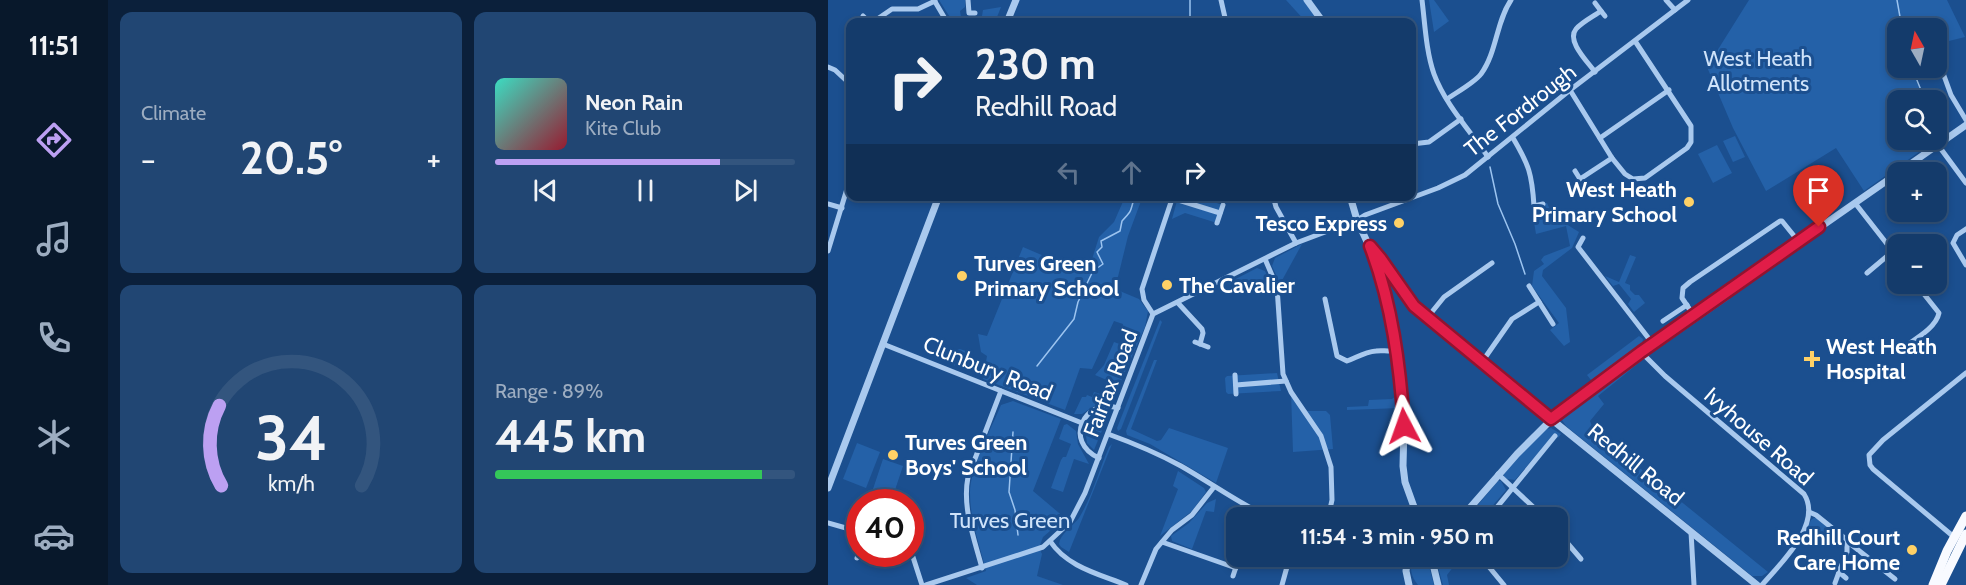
<!DOCTYPE html>
<html lang="en">
<head>
<meta charset="utf-8">
<style>
  body { margin:0; font-family:Cabin,sans-serif; background:#214673; color:#f1f3f6; height:100vh; display:flex; flex-direction:column; font-size:22px; white-space:nowrap }
  * { box-sizing:border-box; margin:0 }
  p { font-size:20px; color:#9dadc1 }
  .icon { flex:none; width:33px; height:33px; fill:none; stroke:currentColor; stroke-width:2; stroke-linecap:round; stroke-linejoin:round }
  .map { position:relative; flex:1; overflow:hidden }
  .drawer { display:flex; flex-direction:column; gap:12px; padding:12px; background:#0b203b; width:720px }
  .drawer>* { flex:none }
  .banner { position:absolute; left:18px; top:18px; width:570px; height:183px; border-radius:12px; box-shadow:0 3px 9px #0003,0 0 0 2px #33557e; background:#143b6b; color:#f1f3f6; overflow:hidden }
  .needle { width:39px; rotate:351deg }
  .controls { position:absolute; left:1059px; top:18px; display:grid; gap:12px }
  .controls a { display:grid; place-items:center; width:60px; height:60px; border-radius:12px; background:#143b6b; box-shadow:0 3px 9px #0003,0 0 0 2px #33557e; font-size:30px }
  .speed { position:absolute; left:18px; top:489px; display:flex; gap:12px; font-size:30px; font-weight:700; text-align:center }
  .speed>* { display:grid; place-content:center; width:78px; height:78px; border-radius:50%; background:#143b6b; box-shadow:0 3px 9px #0003,0 0 0 2px #33557e; line-height:1 }
  .speed .limit { border:9px solid #d22; background:#fff; color:#111 }
  .pin { position:absolute; display:grid; place-items:center; width:51px; height:51px; color:#fff; margin:-62px -26px; border-radius:50% 50% 50% 0; rotate:-45deg; box-shadow:0 0 6px #0007 }
  .pin .icon { rotate:45deg }
  .me { position:absolute; width:66px; margin:-33px; rotate:356deg; stroke-linejoin:round; filter:drop-shadow(0 0 4px #0008) }
  .turn { display:flex; align-items:center; gap:21px; height:126px; padding:0 30px; font-size:27px }
  .turn .icon { width:78px; height:78px; stroke-width:2.5 }
  .turn b { display:block; font-size:42px; line-height:51px }
  .lanes { display:flex; align-items:center; height:57px; padding:0 30px; background:#0003; justify-content:center; gap:30px; direction:ltr }
  .lanes .off { opacity:.35 }
  .big { font-size:45px; font-weight:700; line-height:1.1 }
  .drawer .widget { flex:1; display:flex; flex-direction:column; justify-content:center; gap:9px; min-width:0; padding:0 21px; border-radius:12px; background:#214673 }
  .drawer .dial { align-items:center; gap:0 }
  .dial svg { height:156px; overflow:visible; fill:none; stroke:#33557e; stroke-width:7; stroke-linecap:round; text-anchor:middle }
  .dial text { fill:#f1f3f6; stroke:none }
  .song { display:flex; align-items:center; gap:18px }
  .cover { width:72px; height:72px; border-radius:9px; background:linear-gradient(135deg,hsl(170 70% 55%),hsl(350 70% 35%)) }
  .played { height:6px; border-radius:3px; background:linear-gradient(90deg,#bca0f2 75%,#33557e 75%) }
  .keys { display:flex; justify-content:space-around; direction:ltr }
  .heat { display:flex; justify-content:space-between; align-items:center; font-size:33px; direction:ltr }
  .charge { height:9px; border-radius:4px; background:linear-gradient(90deg,#34c759 89%,#33557e 0) }
  .drawer .tiles { flex:1; display:grid; gap:12px; grid-template-columns:repeat(2,1fr) }
  .trip { position:absolute; left:398px; top:507px; width:342px; height:60px; border-radius:12px; background:#143b6b; box-shadow:0 3px 9px #0003,0 0 0 2px #33557e; font-weight:700; line-height:60px; text-align:center }
  main { display:flex; flex:1; min-height:0 }
  .tabs { display:flex; flex-direction:column; width:108px; justify-content:space-around; align-items:center; background:#08182b; color:#9dadc1 }
  .tabs .icon { width:42px; height:42px }
  .tabs .current { color:#bca0f2 }
  .tabs b { font-size:27px; color:#f1f3f6 }
  .map>svg:first-child { display:block }
  .green { fill:#2461a8 }
  .lines { fill:none; stroke-linecap:round; stroke-linejoin:round }
  .stream { stroke:#9cc4f0; stroke-width:1.5 }
  .minor { stroke:#a9c9ee; stroke-width:5 }
  .tertiary { stroke:#a9c9ee; stroke-width:7 }
  .trunk { stroke:#f8faff; stroke-width:9 }
  .route-casing { stroke:#92132f; stroke-width:15 }
  .route { stroke:#e11d48; stroke-width:10 }
  .poi-dot { fill:#ffd166; stroke:#1b4f8f; stroke-width:2 }
  .labels { text-anchor:middle; stroke-width:6; stroke-linejoin:round; paint-order:stroke }
  .park-label { font-size:22px; fill:#cfe3fa; stroke:#1b4f8f }
  .street-label { font-size:22px; fill:#fff; stroke:#1b4f8f }
  .poi-label { font-size:22px; font-weight:bold; fill:#fff; stroke:#1b4f8f; text-anchor:start }
</style>
</head>
<body>
<main>
<nav class="tabs">
<b>11:51</b>
<svg class="icon current" aria-label="directions" viewBox="0 0 24 24"><path d="M12 3l9 9-9 9-9-9zM9 14v-3h6M13 9l2 2-2 2"/></svg>
<svg class="icon" aria-label="music" viewBox="0 0 24 24"><path d="M9 18V5l10-2v13"/><circle cx="6" cy="18" r="3"/><circle cx="16" cy="16" r="3"/></svg>
<svg class="icon" aria-label="phone" viewBox="0 0 24 24"><path d="M5 4h4l2 5-3 2q2 4 5 5l2-3 5 2v4C11 20 4 13 5 4z"/></svg>
<svg class="icon" aria-label="climate" viewBox="0 0 24 24"><path d="M12 3v18M4 7l16 10M4 17L20 7"/></svg>
<svg class="icon" aria-label="car" viewBox="0 0 24 24"><path d="M5 17H2v-5l4-1 3-4h7l3 4 3 1v5h-3M9 17h6M6 11h13"/><circle cx="7" cy="17" r="2"/><circle cx="17" cy="17" r="2"/></svg>
</nav>
<section class="drawer">
<div class="tiles">
<div class="widget"><p>Climate</p>
<div class="heat"><a>−</a><b class="big">20.5°</b><a>+</a></div>
</div>
<div class="widget">
<div class="song"><i class="cover"></i><div><b>Neon Rain</b><p>Kite Club</p></div></div>
<div class="played"></div>
<div class="keys"><svg class="icon" aria-label="previous" viewBox="0 0 24 24"><path d="M18 5L8 12l10 7zM5 5v14"/></svg><svg class="icon" aria-label="pause" viewBox="0 0 24 24"><path d="M8 5v14M16 5v14"/></svg><svg class="icon" aria-label="next" viewBox="0 0 24 24"><path d="M6 5l10 7-10 7zM19 5v14"/></svg></div>
</div>
<div class="widget dial"><svg viewBox="0 0 100 80">
<path d="M14 69A42 42 0 1 1 86 69"/>
<path d="M14 69A42 42 0 0 1 13 28" stroke="#bca0f2"/>
<text x="50" y="56" font-size="32" font-weight="700">34</text>
<text x="50" y="72" font-size="11">km/h</text>
</svg></div>
<div class="widget"><p>Range · 89%</p><b class="big">445 km</b><div class="charge"></div></div>
</div>
</section>
<div class="map">
<svg width="1138" height="585" viewBox="0 0 1138 585">
  <rect width="100%" height="100%" fill="#1b4f8f"/>
  <g class="green">
    <polygon points="111,0 137,0 137,7 132,11 133,17 154,16 155,10 173,7 167,22 125,22"/>
    <polygon points="458,0 476,0 491,22 478,22"/>
    <polygon points="601,0 606,0 621,21 606,32"/>
    <polygon points="921,0 1119,0 1137,37 1109,44 1108,28 1070,28 1070,68 1083,68 1096,100 1070,100 1070,140 1108,140 1036,191 1008,148 938,191 905,128 879,67"/>
    <polygon points="907,136 917,157 905,162 895,141"/>
    <polygon points="889,145 904,173 885,183 870,154"/>
    <polygon points="297,197 313,197 313,201 300,236 287,289 311,299 320,311 317,327 285,399 268,405 254,414 246,414 254,397 258,397 259,395 264,397 266,392 276,395 281,381 267,375 276,365 286,342 300,347 306,333 294,329 295,324 286,321 264,369 252,368 237,410 155,379 159,356 153,352 150,334 159,336 195,247 251,271 260,272 271,237 286,222"/>
    <polygon points="350,197 369,197 395,205 389,223 357,213 344,219"/>
    <polygon points="719,203 725,216 751,232 744,248 715,270 714,276 738,308 742,342 736,346 722,330 731,323 704,286 706,271 716,264 713,260 716,256 742,246 738,226 708,234 704,210 706,206"/>
    <polygon points="474,244 452,284 444,266 447,258"/>
    <polygon points="802,255 808,257 797,283 802,285 802,290 807,295 811,295 817,303 806,312 800,304 803,299 791,284 785,286 777,276 791,282"/>
    <polygon points="429,268 437,271 444,286 398,284"/>
    <polygon points="898,296 902,299 827,351 825,347"/>
    <polygon points="332,320 334,322 293,429 290,431 289,428"/>
    <polygon points="811,336 815,339 814,344 763,380 759,375"/>
    <polygon points="132,349 143,353 136,369 112,360 114,354"/>
    <polygon points="809,359 812,362 770,396 776,404 762,421 766,431 940,572 934,576 924,576 738,426 734,420 735,413"/>
    <polygon points="326,360 329,360 303,429 329,441 333,440 341,428 400,448 388,483 322,444 299,435 298,431"/>
    <polygon points="449,373 453,391 400,394 398,392 397,378 399,376"/>
    <polygon points="463,392 475,411 498,411 502,415 505,449 465,452"/>
    <polygon points="569,395 571,398 572,408 519,410 519,407 540,406 541,400 564,399"/>
    <path d="M185 401 233 419 205 491 237 518 215 537 211 548 214 554 209 576 235 585H149L138 578 158 571C152 546 142 520 142 493 142 468 163 429 173 405Z"/>
    <polygon points="277,410 282,411 266,450 259,443 257,428 264,416"/>
    <polygon points="239,424 248,431 250,444 261,464 246,459 235,492 223,488 233,460 235,457 238,457 243,444 231,439 236,425"/>
    <polygon points="723,428 733,434 730,438 726,434 687,480 679,479 676,477 676,472 716,430"/>
    <polygon points="29,443 52,452 38,488 15,479"/>
    <path d="M284 444 241 552 233 547 231 544C232 534 245 526 251 518 264 497 271 470 281 447Z"/>
    <polygon points="55,459 75,466 63,502 43,495"/>
    <polygon points="350,471 376,488 378,492 364,511 332,536 350,489 345,486"/>
    <polygon points="670,481 673,481 678,490 656,516 658,517 639,518"/>
    <polygon points="388,499 386,512 378,511 364,549 344,541 343,536 361,523 379,503"/>
    <polygon points="986,518 989,518 1004,531 988,548 975,538 983,520"/>
    <path d="M587 557H597L600 562 606 585H590C583 577 580 566 587 557Z"/>
    <polygon points="610,557 623,557 622,561 626,566 619,575 621,585 615,585 608,560"/>
  </g>
  <g class="lines">
    <g class="stream">
      <polyline points="362,0 362,22"/>
      <polyline points="1069,0 1074,28"/>
      <polyline points="1084,68 1097,100"/>
      <polyline points="662,167 670,204 687,244 697,274"/>
      <path d="M209 366 246 319 250 302 265 271 275 264 269 252 274 247 273 241 292 231 294 221C306 208 301 213 307 196"/>
      <polyline points="185,432 181,492 187,510 190,535"/>
    </g>
    <g class="minor">
      <polyline points="106,0 119,22"/>
      <polyline points="140,0 141,13 147,13"/>
      <polyline points="393,0 398,22"/>
      <path d="M594 0C597 24 598 51 606 74 617 104 642 131 660 157"/>
      <polyline points="838,0 847,10"/>
      <polyline points="767,3 773,11"/>
      <polyline points="35,16 41,22"/>
      <polyline points="45,22 64,9 90,9 107,1"/>
      <polyline points="0,67 7,70 22,84"/>
      <path d="M767 72C760 62 738 41 748 29 754 22 766 16 773 11L777 16"/>
      <polyline points="1107,74 1115,73 1123,95 1138,120"/>
      <polyline points="742,90 784,158 797,174 805,179 817,178 859,148 863,142 863,126 807,41"/>
      <path d="M619 99C629 92 646 83 653 74 669 52 668 22 683 0"/>
      <path d="M685 138C701 165 704 174 706 206L715 204"/>
      <polyline points="772,138 841,90"/>
      <polyline points="584,144 601,142 633,119"/>
      <polyline points="1110,145 1138,183"/>
      <polyline points="747,171 752,179 784,158"/>
      <polyline points="445,196 448,207 468,243"/>
      <polyline points="344,198 392,213"/>
      <polyline points="1027,203 1070,258"/>
      <polyline points="0,204 14,208"/>
      <polyline points="389,223 395,205"/>
      <polyline points="1138,229 1129,235 1125,243 1138,265"/>
      <polyline points="755,238 750,247 825,344"/>
      <polyline points="543,248 586,306 723,419"/>
      <polyline points="0,251 22,179"/>
      <polyline points="437,259 449,287 455,374 463,392 493,436 503,467 504,500 500,518"/>
      <polyline points="1039,273 1064,252"/>
      <polyline points="701,286 725,324"/>
      <path d="M497 299 509 356 519 361C528 358 536 352 548 351 555 350 561 352 568 350"/>
      <polyline points="350,303 374,329 375,333 372,344"/>
      <polyline points="325,314 316,300 314,289 345,196"/>
      <polyline points="866,316 854,298 855,288 862,282 952,221 954,221 971,242"/>
      <polyline points="599,318 616,297 664,263"/>
      <polyline points="835,321 859,305"/>
      <polyline points="367,342 380,347"/>
      <polyline points="55,344 254,423"/>
      <path d="M1076 347C1087 339 1108 328 1111 313L1088 284"/>
      <path d="M813 352 837 376 976 494C995 524 952 564 934 585"/>
      <polyline points="654,362 684,319 711,302"/>
      <polyline points="407,375 408,394"/>
      <polyline points="408,385 458,381"/>
      <path d="M280 434C305 443 329 453 353 466 383 483 410 503 442 518"/>
      <path d="M271 458C235 442 256 397 290 408"/>
      <polyline points="670,474 717,518"/>
      <polyline points="981,512 988,515 1019,540 1019,552 1011,572"/>
      <polyline points="661,517 727,436"/>
      <polyline points="0,523 32,532"/>
      <polyline points="729,531 753,559"/>
      <polyline points="863,532 866,585"/>
      <polyline points="1126,537 1045,469 1042,465 1041,455 1055,440 1138,373"/>
      <path d="M222 541C239 567 271 574 298 585"/>
      <polyline points="334,542 408,568"/>
      <polyline points="1020,542 1067,579"/>
      <polyline points="561,556 578,560"/>
      <polyline points="652,556 676,585"/>
      <polyline points="85,557 94,585"/>
      <polyline points="29,558 32,549"/>
      <path d="M154 568C146 538 134 507 140 477L173 391"/>
      <polyline points="405,576 410,561"/>
      <polyline points="1007,583 1011,572 1018,578"/>
      <polyline points="98,585 215,547 242,522 257,493 325,314 468,243 529,220 537,215 610,188 637,175 742,90 860,0"/>
      <polyline points="313,585 328,549 344,530 364,515 386,487"/>
      <polyline points="454,585 462,556"/>
    </g>
    <g class="tertiary">
      <polyline points="479,0 495,22"/>
      <polyline points="179,22 188,0"/>
      <polyline points="1071,172 1138,125"/>
      <polyline points="522,196 529,220 547,259 568,350 572,370 576,426 575,466 577,482 590,518"/>
      <polyline points="723,419 929,585"/>
      <polyline points="0,488 111,196"/>
      <polyline points="633,518 689,454 731,412 813,352 1070,173"/>
      <polyline points="580,556 578,571 581,585"/>
      <polyline points="603,556 610,585"/>
    </g>
    <g class="trunk">
      <polyline points="1105,585 1119,551 1138,516"/>
      <polyline points="1113,585 1138,534"/>
    </g>
  </g>
  <g class="lines">
    <defs>
      <path id="route" d="M576 426C572 366 564 303 542 246L553 259 586 306 723 419 813 352 991 227"/>
    </defs>
    <use href="#route" class="route-casing"/>
    <use href="#route" class="route"/>
  </g>
  <g class="poi-dot">
    <circle cx="861" cy="202" r="6"/>
    <circle cx="571" cy="223" r="6"/>
    <circle cx="134" cy="276" r="6"/>
    <circle cx="339" cy="285" r="6"/>
    <path d="M981 350h6v6h6v6h-6v6h-6v-6h-6v-6h6z"/>
    <circle cx="65" cy="455" r="6"/>
    <circle cx="1084" cy="550" r="6"/>
  </g>
  <g class="labels">
    <g class="park-label">
      <text x="930" y="66">West Heath<tspan x="930" dy="25">Allotments</tspan></text>
      <text x="182" y="528">Turves Green</text>
    </g>
    <g class="street-label">
      <text transform="translate(692 110) rotate(-38)" y="8">The Fordrough</text>
      <text transform="translate(160 368) rotate(22)" y="8">Clunbury Road</text>
      <text transform="translate(282 383) rotate(-69)" y="8">Fairfax Road</text>
      <text transform="translate(931 436) rotate(41)" y="8">Ivyhouse Road</text>
      <text transform="translate(808 464) rotate(39)" y="8">Redhill Road</text>
    </g>
    <g class="poi-label">
      <text x="849" y="197" text-anchor="end">West Heath<tspan x="849" dy="25">Primary School</tspan></text>
      <text x="559" y="231" text-anchor="end">Tesco Express</text>
      <text x="146" y="271">Turves Green<tspan x="146" dy="25">Primary School</tspan></text>
      <text x="351" y="293">The Cavalier</text>
      <text x="998" y="354">West Heath<tspan x="998" dy="25">Hospital</tspan></text>
      <text x="77" y="450">Turves Green<tspan x="77" dy="25">Boys' School</tspan></text>
      <text x="1072" y="545" text-anchor="end">Redhill Court<tspan x="1072" dy="25">Care Home</tspan></text>
    </g>
  </g>
</svg>
<div class="controls">
<a><svg class="needle" viewBox="-14 -14 28 28"><path d="M0-13l5 13h-10z" fill="#e53935"/><path d="M0 13l5-13h-10z" fill="#9dadc1"/></svg></a>
<a><svg class="icon" aria-label="search" viewBox="0 0 24 24"><circle cx="10" cy="10" r="6"/><path d="M15 15l6 6"/></svg></a>
<a>+</a>
<a>−</a>
</div>
<div class="speed"><div class="limit">40</div></div>
<div class="pin" style="left:991px;top:227px;background:#d93025"><svg class="icon" aria-label="arrive" viewBox="0 0 24 24"><path d="M6 21V4h12l-3 4 3 4H6"/></svg></div>
<svg class="me" style="left:576px;top:426px" viewBox="-20 -20 40 40"><path d="M0-17L14 15 0 8-14 15z" fill="#e11d48" stroke="#fff" stroke-width="4"/></svg>
<div class="trip">11:54 · 3 min · 950 m</div>
<div class="banner">
<div class="turn"><svg class="icon" aria-label="right" viewBox="0 0 24 24"><path d="M7 20v-9h11M14 6l5 5-5 5"/></svg><div><b>230 m</b>Redhill Road</div></div>
<div class="lanes"><svg class="icon off" aria-label="left" viewBox="0 0 24 24"><path d="M17 20v-9H6M10 6l-5 5 5 5"/></svg><svg class="icon off" aria-label="ahead" viewBox="0 0 24 24"><path d="M12 20V5M6 11l6-6 6 6"/></svg><svg class="icon" aria-label="right" viewBox="0 0 24 24"><path d="M7 20v-9h11M14 6l5 5-5 5"/></svg></div>
</div>
</div>
</main>
</body>
</html>
